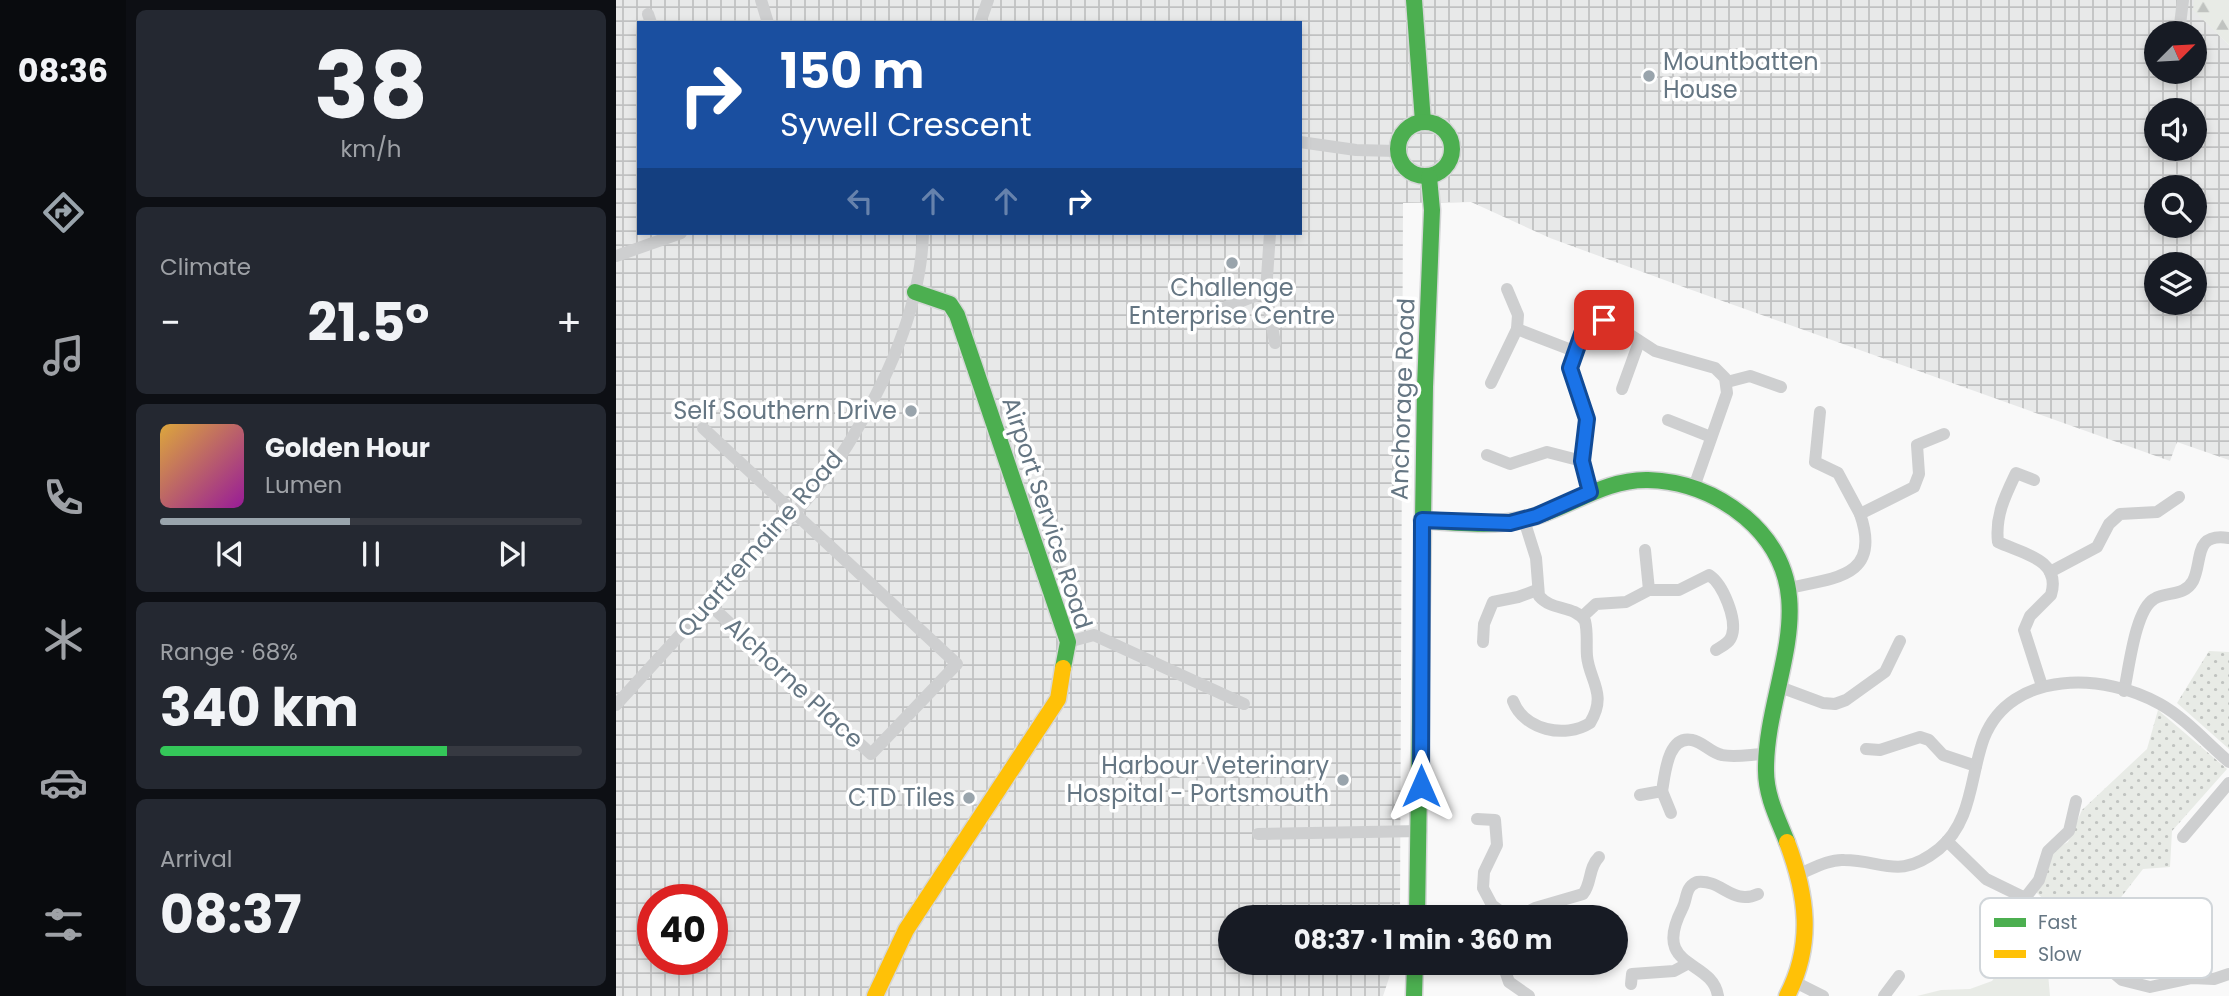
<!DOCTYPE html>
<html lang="en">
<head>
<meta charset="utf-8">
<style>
  body { margin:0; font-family:Poppins,sans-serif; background:#242831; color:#f1f3f6; height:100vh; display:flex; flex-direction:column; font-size:26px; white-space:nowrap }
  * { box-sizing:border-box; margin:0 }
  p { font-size:23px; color:#9ea1a6 }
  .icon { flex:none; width:38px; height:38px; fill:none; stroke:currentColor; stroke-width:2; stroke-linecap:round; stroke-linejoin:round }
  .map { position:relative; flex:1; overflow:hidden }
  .details { display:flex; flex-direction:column; gap:10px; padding:10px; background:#0d0f14; width:490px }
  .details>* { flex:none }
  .banner { position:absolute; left:21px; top:21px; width:665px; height:214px; border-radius:0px; box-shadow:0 4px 10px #0003; background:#1a4fa0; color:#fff; overflow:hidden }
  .needle { width:46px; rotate:66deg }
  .buttons { position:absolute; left:1528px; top:21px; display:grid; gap:14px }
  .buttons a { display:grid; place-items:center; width:63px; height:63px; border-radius:50%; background:#171b24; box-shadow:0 4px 10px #0003; font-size:35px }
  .speed { position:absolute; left:21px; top:884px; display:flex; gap:14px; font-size:35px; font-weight:700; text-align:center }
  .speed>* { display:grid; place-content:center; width:91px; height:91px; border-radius:50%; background:#171b24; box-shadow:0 4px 10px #0003; line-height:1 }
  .speed .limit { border:10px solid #d22; background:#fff; color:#111 }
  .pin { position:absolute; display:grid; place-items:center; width:60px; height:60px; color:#fff; margin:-30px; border-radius:14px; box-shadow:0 4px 10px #0006 }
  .me { position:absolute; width:77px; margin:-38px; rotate:0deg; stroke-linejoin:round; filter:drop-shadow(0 0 5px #0008) }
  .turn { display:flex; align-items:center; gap:24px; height:147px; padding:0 28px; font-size:32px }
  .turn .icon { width:91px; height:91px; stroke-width:2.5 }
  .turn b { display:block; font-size:49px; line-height:60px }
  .lanes { display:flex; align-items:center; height:66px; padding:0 28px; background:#0003; justify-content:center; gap:35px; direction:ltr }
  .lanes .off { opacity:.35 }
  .big { font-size:52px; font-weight:700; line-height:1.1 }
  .details .card { flex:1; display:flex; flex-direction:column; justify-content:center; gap:10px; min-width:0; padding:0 24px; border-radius:10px; background:#242831 }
  .details .dial { align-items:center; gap:0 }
  .dial b { font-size:91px; line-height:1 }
  .song { display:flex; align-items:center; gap:21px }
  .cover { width:84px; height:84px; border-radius:10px; background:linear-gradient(135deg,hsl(40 70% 55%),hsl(300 70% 35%)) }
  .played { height:7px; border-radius:4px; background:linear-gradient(90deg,#99a4ac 45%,#363941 45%) }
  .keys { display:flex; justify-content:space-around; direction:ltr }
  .heat { display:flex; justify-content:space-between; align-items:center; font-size:38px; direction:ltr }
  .charge { height:10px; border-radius:5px; background:linear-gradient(90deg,#34c759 68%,#363941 0) }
  .trip { position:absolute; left:602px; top:905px; width:410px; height:70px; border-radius:35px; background:#171b24; box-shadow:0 4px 10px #0003; font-weight:700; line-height:70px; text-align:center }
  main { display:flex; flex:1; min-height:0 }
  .tabs { display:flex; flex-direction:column; width:126px; justify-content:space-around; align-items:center; background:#090b0e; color:#9ea1a6 }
  .tabs .icon { width:49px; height:49px }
  .tabs .selected { color:#99a4ac }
  .tabs b { font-size:32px; color:#f1f3f6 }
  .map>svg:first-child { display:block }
  .industrial { fill:url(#industrial-grid); fill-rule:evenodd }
  .grass { fill:url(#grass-dots) }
  .forest { fill:url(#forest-firs) }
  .park { fill:#e8ebe6 }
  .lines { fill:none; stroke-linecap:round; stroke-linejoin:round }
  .fast-casing { stroke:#d5d6d7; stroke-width:19 }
  .slow-casing { stroke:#d5d6d7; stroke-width:19 }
  .street { stroke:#cecfd0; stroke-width:12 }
  .fast { stroke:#4caf50; stroke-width:16 }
  .slow { stroke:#ffc107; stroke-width:16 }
  .route-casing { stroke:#114b97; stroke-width:18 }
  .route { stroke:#1a73e8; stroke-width:12 }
  .poi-dot { fill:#99a4ac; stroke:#fff; stroke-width:2.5 }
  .labels { text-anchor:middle; stroke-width:7; stroke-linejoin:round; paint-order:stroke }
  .poi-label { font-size:24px; fill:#657683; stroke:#fff; text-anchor:end }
  .street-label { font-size:24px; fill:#657683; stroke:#fff }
  .key { fill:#fff; stroke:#d1d6da; stroke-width:2 }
  .key-label { font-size:19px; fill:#657683 }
</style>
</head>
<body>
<main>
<nav class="tabs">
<b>08:36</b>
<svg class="icon selected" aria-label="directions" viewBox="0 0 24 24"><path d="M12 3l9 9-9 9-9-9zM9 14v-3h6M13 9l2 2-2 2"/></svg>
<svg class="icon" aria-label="music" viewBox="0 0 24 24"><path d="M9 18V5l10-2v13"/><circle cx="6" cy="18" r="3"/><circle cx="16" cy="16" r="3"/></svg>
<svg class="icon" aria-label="phone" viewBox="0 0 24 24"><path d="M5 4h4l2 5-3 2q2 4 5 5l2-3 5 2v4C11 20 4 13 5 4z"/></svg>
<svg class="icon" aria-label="climate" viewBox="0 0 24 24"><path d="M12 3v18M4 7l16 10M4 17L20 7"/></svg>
<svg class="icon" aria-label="car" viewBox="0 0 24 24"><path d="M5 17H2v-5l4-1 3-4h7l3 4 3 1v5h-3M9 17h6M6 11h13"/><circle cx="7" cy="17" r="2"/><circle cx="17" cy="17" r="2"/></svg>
<svg class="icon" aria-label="filters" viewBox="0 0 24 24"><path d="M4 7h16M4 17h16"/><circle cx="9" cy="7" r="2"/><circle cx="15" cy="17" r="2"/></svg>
</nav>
<section class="details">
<div class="card dial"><b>38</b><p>km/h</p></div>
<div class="card"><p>Climate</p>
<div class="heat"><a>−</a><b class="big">21.5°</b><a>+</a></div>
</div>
<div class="card">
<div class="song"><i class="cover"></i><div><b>Golden Hour</b><p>Lumen</p></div></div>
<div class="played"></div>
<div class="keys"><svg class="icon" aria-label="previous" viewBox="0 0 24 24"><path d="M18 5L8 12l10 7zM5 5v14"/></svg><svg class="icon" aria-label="pause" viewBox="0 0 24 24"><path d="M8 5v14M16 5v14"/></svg><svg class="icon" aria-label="next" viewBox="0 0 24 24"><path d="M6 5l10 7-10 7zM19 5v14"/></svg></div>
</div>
<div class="card"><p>Range · 68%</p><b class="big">340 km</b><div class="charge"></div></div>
<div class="card"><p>Arrival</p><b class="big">08:37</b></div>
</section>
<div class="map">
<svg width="1613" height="996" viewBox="0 0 1613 996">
  <defs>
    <pattern id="industrial-grid" width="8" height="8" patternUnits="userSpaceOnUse" patternTransform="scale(1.75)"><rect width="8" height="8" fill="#e8e9e9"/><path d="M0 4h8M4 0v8" fill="none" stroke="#c0c1c2"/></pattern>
    <pattern id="grass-dots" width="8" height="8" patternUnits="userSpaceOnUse" patternTransform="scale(1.75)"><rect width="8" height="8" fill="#e8ebe6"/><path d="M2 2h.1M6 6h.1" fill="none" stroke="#c0c3c0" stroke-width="1.8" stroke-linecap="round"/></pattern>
    <pattern id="forest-firs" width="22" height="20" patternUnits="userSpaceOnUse" patternTransform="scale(1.75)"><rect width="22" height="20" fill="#e8ebe6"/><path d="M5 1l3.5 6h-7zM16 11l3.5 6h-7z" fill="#c0c3c0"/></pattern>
  </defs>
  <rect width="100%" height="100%" fill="#f9f9f9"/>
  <path class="industrial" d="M0 0H1578V10L1613 45V460L1561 442 1554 461 1073 289 934 238 855 202 787 203 784 917H614V962L778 963 767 996H0ZM23 23H684V233H23ZM1540 33H1578V72H1540ZM1540 110H1578V149H1540ZM1540 187H1578V226H1540ZM1540 264H1578V303H1540ZM37 900H96V959H37Z"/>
  <g class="grass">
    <polygon points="1593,651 1613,652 1613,749 1561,703"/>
    <polygon points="1542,710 1611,769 1556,831 1554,867 1527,869 1471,941 1421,893 1436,851 1452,842 1466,810 1531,749"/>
  </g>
  <polygon class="forest" points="1578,0 1613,0 1613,45 1577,10"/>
  <polygon class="park" points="1426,921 1451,944 1431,962 1434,996 1301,996 1325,990 1354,989 1376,981 1402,946"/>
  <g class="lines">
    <defs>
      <g id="fast">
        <polyline points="798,0 807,122"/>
        <circle cx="809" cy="149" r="27"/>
        <polyline points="299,292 334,304 341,315 452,642 447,668"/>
        <path d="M806 520C843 523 880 528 917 517 956 506 989 479 1032 480 1068 481 1101 494 1129 517 1216 591 1149 681 1150 771 1150 796 1162 819 1171 842"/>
        <polyline points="801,917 809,387 816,210 813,177"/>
        <polyline points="798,996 799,962"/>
      </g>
      <g id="slow">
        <path d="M1171 842C1191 895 1198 944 1171 996"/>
        <polyline points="259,996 290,930 442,699 447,668"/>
      </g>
    </defs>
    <use href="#fast" class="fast-casing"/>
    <use href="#slow" class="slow-casing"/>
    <g class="street">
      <polyline points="145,0 152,23"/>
      <polyline points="32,14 35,23"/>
      <polyline points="364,23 372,0"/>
      <polyline points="1563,33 1567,0"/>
      <polyline points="1559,76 1559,72"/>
      <polyline points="684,142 740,150 781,151"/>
      <polyline points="654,233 650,292 659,343"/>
      <polyline points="0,256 65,233"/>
      <polyline points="891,289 902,315 901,329"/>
      <polyline points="610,307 650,292"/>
      <polyline points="1111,382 1134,376 1165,387"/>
      <polyline points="875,383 901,329 958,351"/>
      <polyline points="1006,389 1023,342"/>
      <polyline points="1204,412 1199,462 1222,473 1244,514"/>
      <polyline points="1052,420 1095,437"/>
      <polyline points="87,428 341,664 255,754 93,604"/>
      <polyline points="871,455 894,464 931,452 966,461"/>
      <path d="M1418 480 1400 473C1389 496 1379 516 1382 542 1405 553 1446 559 1435 595L1414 616 1408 630 1426 686"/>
      <polyline points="974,492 966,461 971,419 954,368 967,331 984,320 996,323 1039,351 1099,368 1109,378 1111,393 1078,487"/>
      <polyline points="1029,550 1033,590"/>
      <polyline points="1434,572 1481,547 1493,524 1504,514 1541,512 1563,497"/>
      <path d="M1172 588C1219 578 1266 577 1244 514L1298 487 1303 474 1301 445 1328 434"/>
      <path d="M966 617 980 604 1010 602 1033 590H1063L1093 575C1107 584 1121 619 1116 635 1114 643 1106 646 1100 650"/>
      <polyline points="452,642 478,635 628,704"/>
      <polyline points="867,642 868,624 877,602 902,597 921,590"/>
      <polyline points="1164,687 1207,703 1219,704 1230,700 1269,672 1284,641"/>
      <path d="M1508 691C1513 669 1519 610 1538 599 1551 591 1568 597 1577 581 1587 561 1577 532 1613 538"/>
      <path d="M897 701C908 730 949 739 974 723 992 694 973 680 971 656 970 644 972 633 969 621 957 604 937 612 923 596L920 558 908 520"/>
      <path d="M0 705C37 664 75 623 112 583 153 540 199 497 231 446 270 383 305 308 307 233"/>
      <polyline points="1250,749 1264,750 1304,737 1313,740 1327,755 1360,766"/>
      <polyline points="1046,791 1055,813"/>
      <path d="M1024 795 1046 791C1049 776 1051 735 1076 740 1087 742 1095 753 1106 755 1119 758 1137 754 1150 754"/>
      <polyline points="861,819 879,820 881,845 868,872 867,888 876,905 892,917"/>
      <polyline points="642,834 805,831"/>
      <polyline points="1567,837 1613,783"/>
      <polyline points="1331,841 1370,879 1409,898 1506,980 1534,987 1576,978 1598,979 1613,974"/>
      <path d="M1183 874C1196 869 1213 859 1228 860 1267 860 1283 881 1323 849 1357 821 1354 775 1368 738 1395 669 1490 673 1544 704 1569 718 1591 743 1613 762"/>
      <polyline points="1409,898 1423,880 1432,851 1453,831 1460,801"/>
      <path d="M902 917 919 908 967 894C976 883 972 868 983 857"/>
      <polyline points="1475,954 1505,922"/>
      <polyline points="886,962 893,982 913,996"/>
      <polyline points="1179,982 1207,996"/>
      <polyline points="1015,984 1016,974 1058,971 1071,964"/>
      <path d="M1102 996C1096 958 1035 970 1066 909 1072 898 1068 888 1081 882 1106 879 1116 906 1142 894"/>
      <polyline points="1268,996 1283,976"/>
    </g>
    <use href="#fast" class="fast"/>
    <use href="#slow" class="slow"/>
  </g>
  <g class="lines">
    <defs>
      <polyline id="route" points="805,786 806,520 894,523 920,516 974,492 966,461 971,419 954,368 967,331 978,321 988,320"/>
    </defs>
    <use href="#route" class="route-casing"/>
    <use href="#route" class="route"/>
  </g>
  <g class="poi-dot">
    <circle cx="1033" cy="76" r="7"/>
    <circle cx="616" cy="263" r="7"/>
    <circle cx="295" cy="411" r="7"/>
    <circle cx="727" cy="780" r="7"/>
    <circle cx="353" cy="798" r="7"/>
  </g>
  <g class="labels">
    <g class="poi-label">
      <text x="1047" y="70" text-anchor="start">Mountbatten<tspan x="1047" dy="28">House</tspan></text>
      <text x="616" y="296" text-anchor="middle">Challenge<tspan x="616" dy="28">Enterprise Centre</tspan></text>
      <text x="281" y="419">Self Southern Drive</text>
      <text x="713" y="774">Harbour Veterinary<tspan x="713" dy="28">Hospital - Portsmouth</tspan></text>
      <text x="339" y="806">CTD Tiles</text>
    </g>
    <g class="street-label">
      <text transform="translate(787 399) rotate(-88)" y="8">Anchorage Road</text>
      <text transform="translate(431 513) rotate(72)" y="8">Airport Service Road</text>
      <text transform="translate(144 544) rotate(-49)" y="8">Quartremaine Road</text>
      <text transform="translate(178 683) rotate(43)" y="8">Alchorne Place</text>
    </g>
  </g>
  <rect x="1364" y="898" width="232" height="80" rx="10" class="key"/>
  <rect x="1378" y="918" width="32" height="9" fill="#4caf50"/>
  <rect x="1378" y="950" width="32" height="8" fill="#ffc107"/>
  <g class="key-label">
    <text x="1422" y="929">Fast</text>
    <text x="1422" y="961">Slow</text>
  </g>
</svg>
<div class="buttons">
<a><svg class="needle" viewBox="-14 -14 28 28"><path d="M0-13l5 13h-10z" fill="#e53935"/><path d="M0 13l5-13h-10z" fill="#9ea1a6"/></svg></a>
<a><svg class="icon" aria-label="sound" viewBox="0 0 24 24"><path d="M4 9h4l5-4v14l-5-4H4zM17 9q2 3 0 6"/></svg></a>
<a><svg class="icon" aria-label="search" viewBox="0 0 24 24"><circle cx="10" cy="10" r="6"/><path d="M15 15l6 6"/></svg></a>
<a><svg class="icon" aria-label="layers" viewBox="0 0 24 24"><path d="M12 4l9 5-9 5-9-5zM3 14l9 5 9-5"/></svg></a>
</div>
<div class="speed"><div class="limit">40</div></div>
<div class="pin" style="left:988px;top:320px;background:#d93025"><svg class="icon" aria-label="arrive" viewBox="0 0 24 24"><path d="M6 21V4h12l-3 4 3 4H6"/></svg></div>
<svg class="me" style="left:805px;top:786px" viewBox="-20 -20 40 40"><path d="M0-17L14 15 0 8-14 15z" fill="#1a73e8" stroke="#fff" stroke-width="4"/></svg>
<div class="trip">08:37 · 1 min · 360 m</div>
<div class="banner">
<div class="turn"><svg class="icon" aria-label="right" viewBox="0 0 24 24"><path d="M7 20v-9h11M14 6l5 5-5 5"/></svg><div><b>150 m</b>Sywell Crescent</div></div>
<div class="lanes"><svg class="icon off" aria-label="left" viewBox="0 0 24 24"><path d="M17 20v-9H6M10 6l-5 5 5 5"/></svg><svg class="icon off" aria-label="ahead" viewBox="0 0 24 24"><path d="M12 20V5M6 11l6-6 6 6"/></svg><svg class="icon off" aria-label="ahead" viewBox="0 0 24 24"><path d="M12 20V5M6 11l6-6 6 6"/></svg><svg class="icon" aria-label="right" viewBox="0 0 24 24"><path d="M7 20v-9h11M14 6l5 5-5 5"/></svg></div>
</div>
</div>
</main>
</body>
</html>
